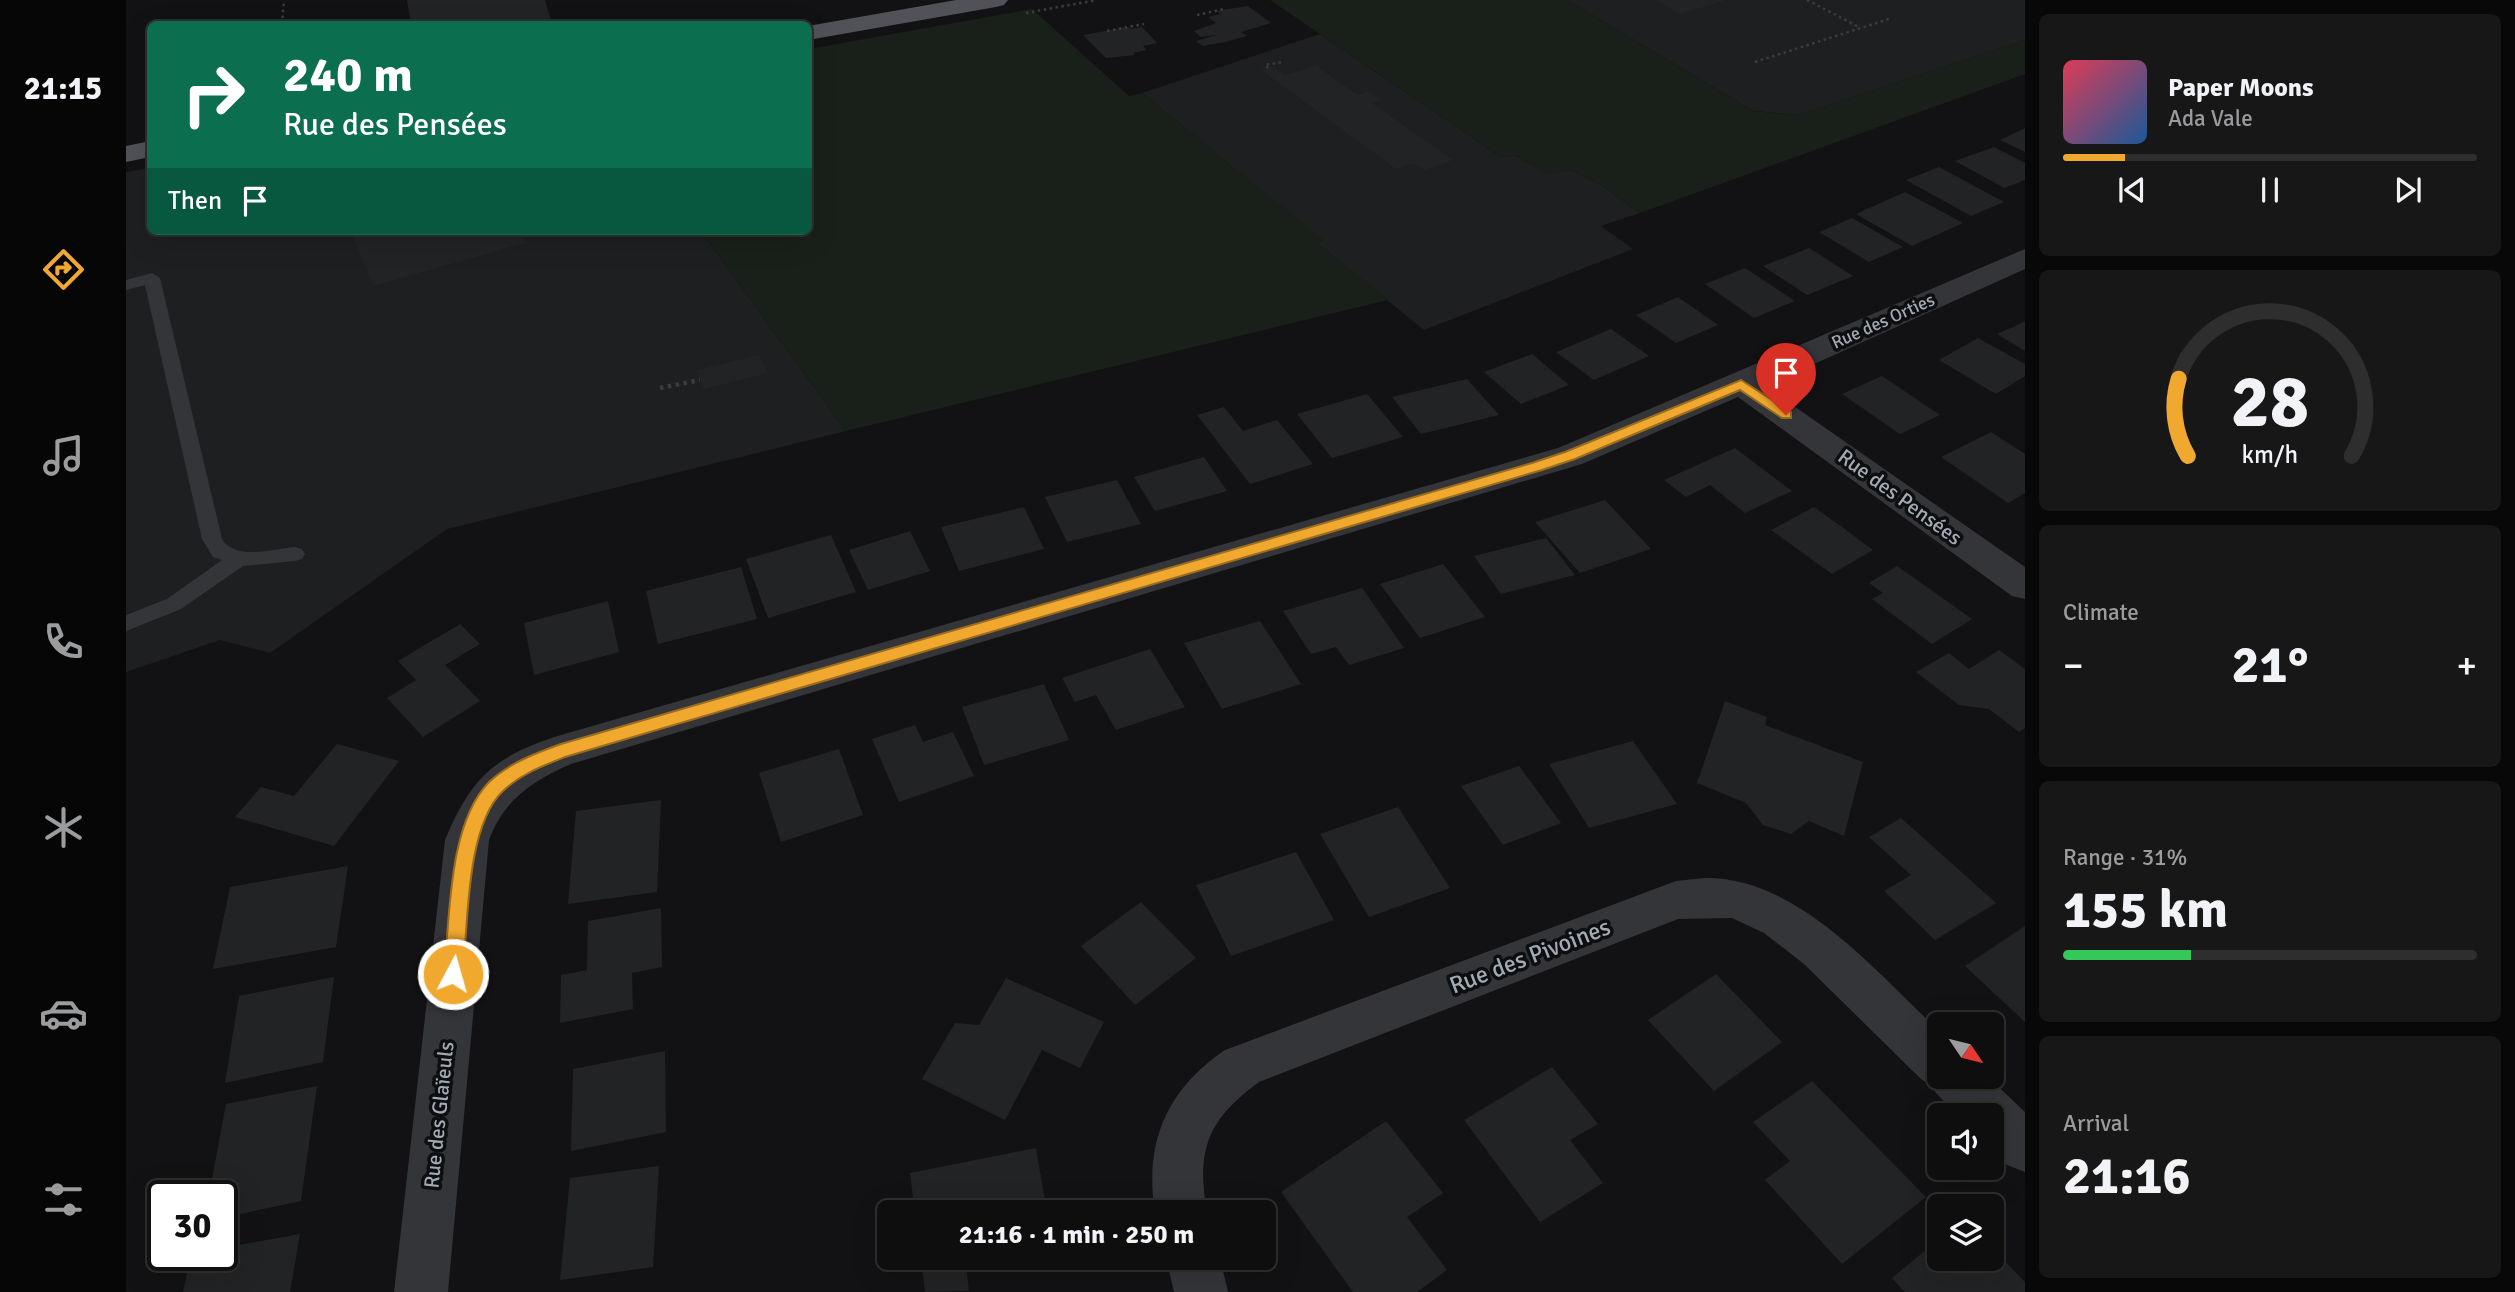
<!DOCTYPE html>
<html lang="en">
<head>
<meta charset="utf-8">
<style>
  body { margin:0; font-family:Signika,sans-serif; background:#171718; color:#f1f3f6; height:100vh; display:flex; flex-direction:column; font-size:26px; white-space:nowrap }
  * { box-sizing:border-box; margin:0 }
  p { font-size:23px; color:#9b9c9e }
  .icon { flex:none; width:38px; height:38px; fill:none; stroke:currentColor; stroke-width:2; stroke-linecap:round; stroke-linejoin:round }
  .map { position:relative; flex:1; overflow:hidden }
  .sheet { display:flex; flex-direction:column; gap:14px; padding:14px; background:#080808; width:490px }
  .sheet>* { flex:none }
  .hud { position:absolute; left:21px; top:21px; width:665px; height:214px; border-radius:10px; box-shadow:0 7px 28px #0002,0 0 0 2px #2e2e2f; background:#0b6e4f; color:#fff; overflow:hidden }
  .needle { width:46px; rotate:125deg }
  .buttons { position:absolute; left:1801px; top:1012px; display:grid; gap:14px }
  .buttons a { display:grid; place-items:center; width:77px; height:77px; border-radius:10px; background:#0e0e0f; box-shadow:0 7px 28px #0002,0 0 0 2px #2e2e2f; font-size:35px }
  .speed { position:absolute; left:21px; top:1180px; display:flex; gap:14px; font-size:35px; font-weight:700; text-align:center }
  .speed>* { display:grid; place-content:center; width:91px; height:91px; border-radius:50%; background:#0e0e0f; box-shadow:0 7px 28px #0002,0 0 0 2px #2e2e2f; line-height:1 }
  .speed .limit { border:4px solid #111; border-radius:10px; background:#fff; color:#111 }
  .pin { position:absolute; display:grid; place-items:center; width:60px; height:60px; color:#fff; margin:-72px -30px; border-radius:50% 50% 50% 0; rotate:-45deg; box-shadow:0 0 7px #0007 }
  .pin .icon { rotate:45deg }
  .me { position:absolute; width:77px; margin:-38px; rotate:6deg; stroke-linejoin:round; filter:drop-shadow(0 0 5px #0008) }
  .turn { display:flex; align-items:center; gap:24px; height:147px; padding:0 21px; font-size:32px }
  .turn .icon { width:91px; height:91px; stroke-width:2.5 }
  .turn b { display:block; font-size:49px; line-height:60px }
  .then { display:flex; align-items:center; height:66px; padding:0 21px; background:#0003; gap:14px; font-size:26px }
  .big { font-size:52px; font-weight:800; line-height:1.1 }
  .sheet .tile { flex:1; display:flex; flex-direction:column; justify-content:center; gap:10px; min-width:0; padding:0 24px; border-radius:10px; background:#171718 }
  .sheet .dial { align-items:center; gap:0 }
  .dial svg { height:182px; overflow:visible; fill:none; stroke:#2e2e2f; stroke-width:7; stroke-linecap:round; text-anchor:middle }
  .dial text { fill:#f1f3f6; stroke:none }
  .song { display:flex; align-items:center; gap:21px }
  .cover { width:84px; height:84px; border-radius:10px; background:linear-gradient(135deg,hsl(350 70% 55%),hsl(210 70% 35%)) }
  .played { height:7px; border-radius:4px; background:linear-gradient(90deg,#f0a82f 15%,#2e2e2f 15%) }
  .keys { display:flex; justify-content:space-around; direction:ltr }
  .heat { display:flex; justify-content:space-between; align-items:center; font-size:38px; direction:ltr }
  .charge { height:10px; border-radius:5px; background:linear-gradient(90deg,#34c759 31%,#2e2e2f 0) }
  .trip { position:absolute; left:751px; top:1200px; width:399px; height:70px; border-radius:10px; background:#0e0e0f; box-shadow:0 7px 28px #0002,0 0 0 2px #2e2e2f; font-weight:800; line-height:70px; text-align:center }
  main { display:flex; flex:1; min-height:0 }
  .tabs { display:flex; flex-direction:column; width:126px; justify-content:space-around; align-items:center; background:#060606; color:#9b9c9e }
  .tabs .icon { width:49px; height:49px }
  .tabs .selected { color:#f0a82f }
  .tabs b { font-size:32px; color:#f1f3f6 }
  .map>svg:first-child { display:block }
  .built { fill:#1e1f21 }
  .green { fill:#191f19 }
  .building { fill:#222325 }
  .lines { fill:none; stroke-linecap:round; stroke-linejoin:round }
  .path-far1 { stroke:#3a3c40; stroke-width:2.5; stroke-dasharray:2.5 3.5; stroke-linecap:butt }
  .path { stroke:#3a3c40; stroke-width:4.5; stroke-dasharray:3.5 4.5; stroke-linecap:butt }
  .lane { fill:#343539; fill-rule:evenodd }
  .street { fill:#343539; fill-rule:evenodd }
  .primary { fill:#505258; fill-rule:evenodd }
  .route { fill:#f0a82f; stroke:#9c6d1f; stroke-width:2 }
  .labels { text-anchor:middle; stroke-width:7; stroke-linejoin:round; paint-order:stroke }
  .far-street-label { font-size:18px; fill:#a4aab5; stroke:#0d0e0f }
  .street-label { font-size:21px; fill:#a4aab5; stroke:#0d0e0f }
  .near-street-label { font-size:24px; fill:#a4aab5; stroke:#0d0e0f }
</style>
</head>
<body>
<main>
<nav class="tabs">
<b>21:15</b>
<svg class="icon selected" aria-label="directions" viewBox="0 0 24 24"><path d="M12 3l9 9-9 9-9-9zM9 14v-3h6M13 9l2 2-2 2"/></svg>
<svg class="icon" aria-label="music" viewBox="0 0 24 24"><path d="M9 18V5l10-2v13"/><circle cx="6" cy="18" r="3"/><circle cx="16" cy="16" r="3"/></svg>
<svg class="icon" aria-label="phone" viewBox="0 0 24 24"><path d="M5 4h4l2 5-3 2q2 4 5 5l2-3 5 2v4C11 20 4 13 5 4z"/></svg>
<svg class="icon" aria-label="climate" viewBox="0 0 24 24"><path d="M12 3v18M4 7l16 10M4 17L20 7"/></svg>
<svg class="icon" aria-label="car" viewBox="0 0 24 24"><path d="M5 17H2v-5l4-1 3-4h7l3 4 3 1v5h-3M9 17h6M6 11h13"/><circle cx="7" cy="17" r="2"/><circle cx="17" cy="17" r="2"/></svg>
<svg class="icon" aria-label="filters" viewBox="0 0 24 24"><path d="M4 7h16M4 17h16"/><circle cx="9" cy="7" r="2"/><circle cx="15" cy="17" r="2"/></svg>
</nav>
<div class="map">
<svg width="1899" height="1292" viewBox="0 0 1899 1292">
  <rect width="100%" height="100%" fill="#121214"/>
  <g class="built">
    <polygon points="1441,0 1899,0 1899,40 1673,115 1627,111"/>
    <polygon points="1194,34 1375,157 1389,155 1422,174 1444,170 1475,185 1514,213 1475,226 1507,249 1298,330 1191,243 1196,240 1016,93"/>
    <polygon points="24,168 24,231 575,231 720,431 321,529 144,653 94,640 0,672 0,172"/>
  </g>
  <g class="green">
    <polygon points="1144,0 1441,0 1627,111 1672,115 1899,40 1899,74 1514,213 1475,185 1444,170 1422,175 1390,155 1375,157"/>
    <polygon points="906,9 1003,96 1016,93 1197,240 1191,243 1262,300 720,431 575,231 682,231 683,49"/>
  </g>
  <g class="building">
    <polygon points="281,0 419,0 426,24 285,24"/>
    <polygon points="1530,0 1597,0 1597,1 1554,14"/>
    <polygon points="1122,6 1145,23 1115,32 1121,36 1099,42 1077,46 1070,41 1090,35 1075,37 1068,31 1090,23 1082,17 1095,14 1090,11"/>
    <polygon points="1002,27 1005,29 1016,27 1031,43 1017,46 1021,50 1007,53 1009,55 980,58 957,35"/>
    <polygon points="1147,66 1159,75 1190,66 1232,95 1243,91 1256,100 1246,103 1327,160 1299,170 1288,163 1270,169 1135,70"/>
    <polygon points="1899,128 1899,152 1874,140"/>
    <polygon points="1868,147 1899,163 1899,180 1878,188 1829,161"/>
    <polygon points="1813,167 1878,202 1845,216 1780,180"/>
    <polygon points="1779,192 1837,223 1786,246 1730,214"/>
    <polygon points="1726,218 1777,247 1743,262 1693,232"/>
    <polygon points="225,231 393,231 400,243 247,286"/>
    <polygon points="1683,248 1727,276 1681,295 1637,266"/>
    <polygon points="1619,268 1669,301 1628,318 1579,284"/>
    <polygon points="1552,297 1592,325 1550,343 1510,315"/>
    <polygon points="1899,321 1899,351 1871,334 1887,327"/>
    <polygon points="1485,329 1523,356 1468,380 1430,352"/>
    <polygon points="1852,338 1899,364 1899,376 1870,394 1813,360"/>
    <polygon points="1406,354 1443,385 1395,404 1358,372"/>
    <polygon points="633,355 642,373 578,389 570,370"/>
    <polygon points="1756,376 1814,415 1774,434 1716,394"/>
    <polygon points="1341,379 1373,415 1295,434 1266,397"/>
    <polygon points="1241,394 1277,437 1206,458 1171,414"/>
    <polygon points="1098,407 1117,431 1151,420 1187,464 1124,484 1071,415"/>
    <polygon points="1865,432 1899,454 1899,493 1882,503 1815,457"/>
    <polygon points="1609,448 1666,491 1619,513 1584,485 1560,497 1538,480"/>
    <polygon points="1078,457 1101,491 1029,511 1008,477"/>
    <polygon points="991,480 1015,524 941,542 919,497"/>
    <polygon points="1479,500 1525,549 1454,573 1409,522"/>
    <polygon points="898,507 918,549 833,571 815,527"/>
    <polygon points="1688,507 1716,527 1747,550 1706,574 1645,530"/>
    <polygon points="784,531 804,571 742,590 723,550"/>
    <polygon points="705,535 730,592 642,618 620,559"/>
    <polygon points="1420,538 1449,575 1375,594 1348,556"/>
    <polygon points="1317,564 1359,617 1294,638 1254,584"/>
    <polygon points="1771,566 1808,592 1846,619 1806,644 1746,599 1757,593 1743,583"/>
    <polygon points="615,567 631,619 532,644 520,591"/>
    <polygon points="1236,588 1278,648 1223,665 1210,647 1185,654 1157,611"/>
    <polygon points="482,601 493,652 408,675 398,623"/>
    <polygon points="1134,621 1175,684 1096,709 1058,643"/>
    <polygon points="334,624 354,644 319,665 354,701 297,737 261,698 290,680 272,661"/>
    <polygon points="1024,649 1059,707 990,730 970,695 949,702 936,678"/>
    <polygon points="1873,650 1899,669 1899,728 1893,732 1863,709 1833,705 1790,672 1823,653 1843,669"/>
    <polygon points="918,684 943,740 858,765 836,707"/>
    <polygon points="1599,701 1641,717 1639,725 1737,762 1718,836 1683,821 1665,834 1637,825 1620,803 1571,783"/>
    <polygon points="789,725 797,742 827,732 848,776 773,802 746,739"/>
    <polygon points="1507,741 1551,804 1463,828 1423,764"/>
    <polygon points="211,744 273,761 208,846 109,817 135,787 168,796"/>
    <polygon points="713,749 737,815 655,842 633,773"/>
    <polygon points="1393,766 1435,823 1377,845 1335,786"/>
    <polygon points="535,800 531,892 442,904 450,811"/>
    <polygon points="1272,807 1324,888 1243,917 1194,834"/>
    <polygon points="1775,818 1870,903 1809,940 1758,891 1785,875 1743,837"/>
    <polygon points="1170,852 1208,920 1105,956 1070,885"/>
    <polygon points="222,866 210,947 87,969 104,887"/>
    <polygon points="1015,902 1070,958 1009,1005 955,946"/>
    <polygon points="535,908 536,967 506,973 507,1009 434,1023 435,975 461,970 462,921"/>
    <polygon points="1899,926 1899,1022 1839,966"/>
    <polygon points="1590,974 1656,1042 1588,1091 1522,1020"/>
    <polygon points="208,977 197,1062 99,1083 113,996"/>
    <polygon points="880,978 978,1022 954,1068 916,1050 879,1120 796,1079 829,1023 853,1025"/>
    <polygon points="539,1051 540,1132 445,1151 447,1069"/>
    <polygon points="1426,1067 1472,1124 1444,1140 1477,1183 1414,1222 1338,1120"/>
    <polygon points="1686,1081 1800,1197 1716,1264 1639,1180 1664,1161 1627,1122"/>
    <polygon points="191,1086 175,1201 96,1218 96,1195 83,1195 100,1104"/>
    <polygon points="1260,1121 1317,1193 1281,1217 1321,1270 1291,1292 1227,1292 1155,1192"/>
    <polygon points="910,1148 921,1213 789,1213 784,1173"/>
    <polygon points="533,1166 527,1267 434,1280 444,1178"/>
    <polygon points="174,1234 164,1292 57,1292 65,1255 96,1255 96,1248"/>
    <polygon points="1813,1239 1813,1258 1866,1258 1866,1248 1899,1282 1899,1292 1779,1292 1766,1278"/>
    <polygon points="795,1258 839,1258 843,1291 799,1292"/>
  </g>
  <g class="lines">
    <g class="path-far1">
      <polyline points="1681,0 1733,27"/>
      <polyline points="900,13 971,0"/>
      <polyline points="1071,15 1098,9"/>
      <polyline points="202,22 210,24"/>
      <polyline points="156,24 158,0"/>
      <polyline points="261,24 285,21"/>
      <polyline points="981,31 1018,24"/>
      <polyline points="1629,62 1766,18"/>
      <polyline points="1142,68 1139,65 1157,62"/>
    </g>
    <polyline class="path" points="534,388 574,380"/>
    <path class="lane" d="M26 273 34 278 96 539C109 561 146 549 169 547L176 549 179 554 176 559 169 561 117 566 55 609 0 631V615L41 599 96 560 87 557 76 539 19 285 0 290V280Z"/>
    <g class="street">
      <path d="M1899 249V269L1639 386 1899 567V599L1886 596 1612 397 1456 464 445 764C406 781 378 800 363 840L322 1292H268L319 840C346 776 369 756 435 735L1432 448Z"/>
      <path d="M1578 878C1671 876 1750 972 1813 1031V1076H1861L1899 1112V1172L1881 1165 1866 1149V1115H1831L1809 1092 1805 1084 1796 1080 1678 964 1638 933 1606 918 1552 919 1133 1082C1081 1120 1070 1150 1081 1213H1029C1018 1143 1040 1090 1099 1050L1550 881Z"/>
      <polygon points="1040,1258 1094,1258 1102,1292 1048,1292"/>
    </g>
    <g class="primary">
      <polygon points="830,0 882,0 878,5 870,7 682,40 682,26"/>
      <polygon points="24,141 24,157 0,162 0,146"/>
    </g>
  </g>
  <path class="route" d="M1615 380 1665 412V418H1656L1614 390 1449 459 1416 470 439 757C416 766 395 774 377 791 340 826 342 924 337 974L334 980 327 983 320 980 318 974C324 917 322 824 363 782 383 763 410 753 435 744L1406 463 1439 452Z"/>
  <g class="labels">
    <g class="far-street-label">
      <text transform="translate(1757 321) rotate(-24)" y="6">Rue des Orties</text>
    </g>
    <g class="street-label">
      <text transform="translate(1774 497) rotate(36)" y="7">Rue des Pensées</text>
      <text transform="translate(313 1115) rotate(-84)" y="7">Rue des Glaïeuls</text>
    </g>
    <g class="near-street-label">
      <text transform="translate(1404 956) rotate(-21)" y="8">Rue des Pivoines</text>
    </g>
  </g>
</svg>
<div class="buttons">
<a><svg class="needle" viewBox="-14 -14 28 28"><path d="M0-13l5 13h-10z" fill="#e53935"/><path d="M0 13l5-13h-10z" fill="#9b9c9e"/></svg></a>
<a><svg class="icon" aria-label="sound" viewBox="0 0 24 24"><path d="M4 9h4l5-4v14l-5-4H4zM17 9q2 3 0 6"/></svg></a>
<a><svg class="icon" aria-label="layers" viewBox="0 0 24 24"><path d="M12 4l9 5-9 5-9-5zM3 14l9 5 9-5"/></svg></a>
</div>
<div class="speed"><div class="limit">30</div></div>
<div class="pin" style="left:1660px;top:415px;background:#d93025"><svg class="icon" aria-label="arrive" viewBox="0 0 24 24"><path d="M6 21V4h12l-3 4 3 4H6"/></svg></div>
<svg class="me" style="left:327px;top:974px" viewBox="-20 -20 40 40"><circle r="17" fill="#f0a82f" stroke="#fff" stroke-width="3"/><path d="M0-11L8 9 0 5-8 9z" fill="#fff"/></svg>
<div class="trip">21:16 · 1 min · 250 m</div>
<div class="hud">
<div class="turn"><svg class="icon" aria-label="right" viewBox="0 0 24 24"><path d="M7 20v-9h11M14 6l5 5-5 5"/></svg><div><b>240 m</b>Rue des Pensées</div></div>
<div class="then">Then<svg class="icon" aria-label="arrive" viewBox="0 0 24 24"><path d="M6 21V4h12l-3 4 3 4H6"/></svg></div>
</div>
</div>
<section class="sheet">
<div class="tile">
<div class="song"><i class="cover"></i><div><b>Paper Moons</b><p>Ada Vale</p></div></div>
<div class="played"></div>
<div class="keys"><svg class="icon" aria-label="previous" viewBox="0 0 24 24"><path d="M18 5L8 12l10 7zM5 5v14"/></svg><svg class="icon" aria-label="pause" viewBox="0 0 24 24"><path d="M8 5v14M16 5v14"/></svg><svg class="icon" aria-label="next" viewBox="0 0 24 24"><path d="M6 5l10 7-10 7zM19 5v14"/></svg></div>
</div>
<div class="tile dial"><svg viewBox="0 0 100 80">
<path d="M14 69A42 42 0 1 1 86 69"/>
<path d="M14 69A42 42 0 0 1 10 35" stroke="#f0a82f"/>
<text x="50" y="56" font-size="32" font-weight="700">28</text>
<text x="50" y="72" font-size="11">km/h</text>
</svg></div>
<div class="tile"><p>Climate</p>
<div class="heat"><a>−</a><b class="big">21°</b><a>+</a></div>
</div>
<div class="tile"><p>Range · 31%</p><b class="big">155 km</b><div class="charge"></div></div>
<div class="tile"><p>Arrival</p><b class="big">21:16</b></div>
</section>
</main>
</body>
</html>
